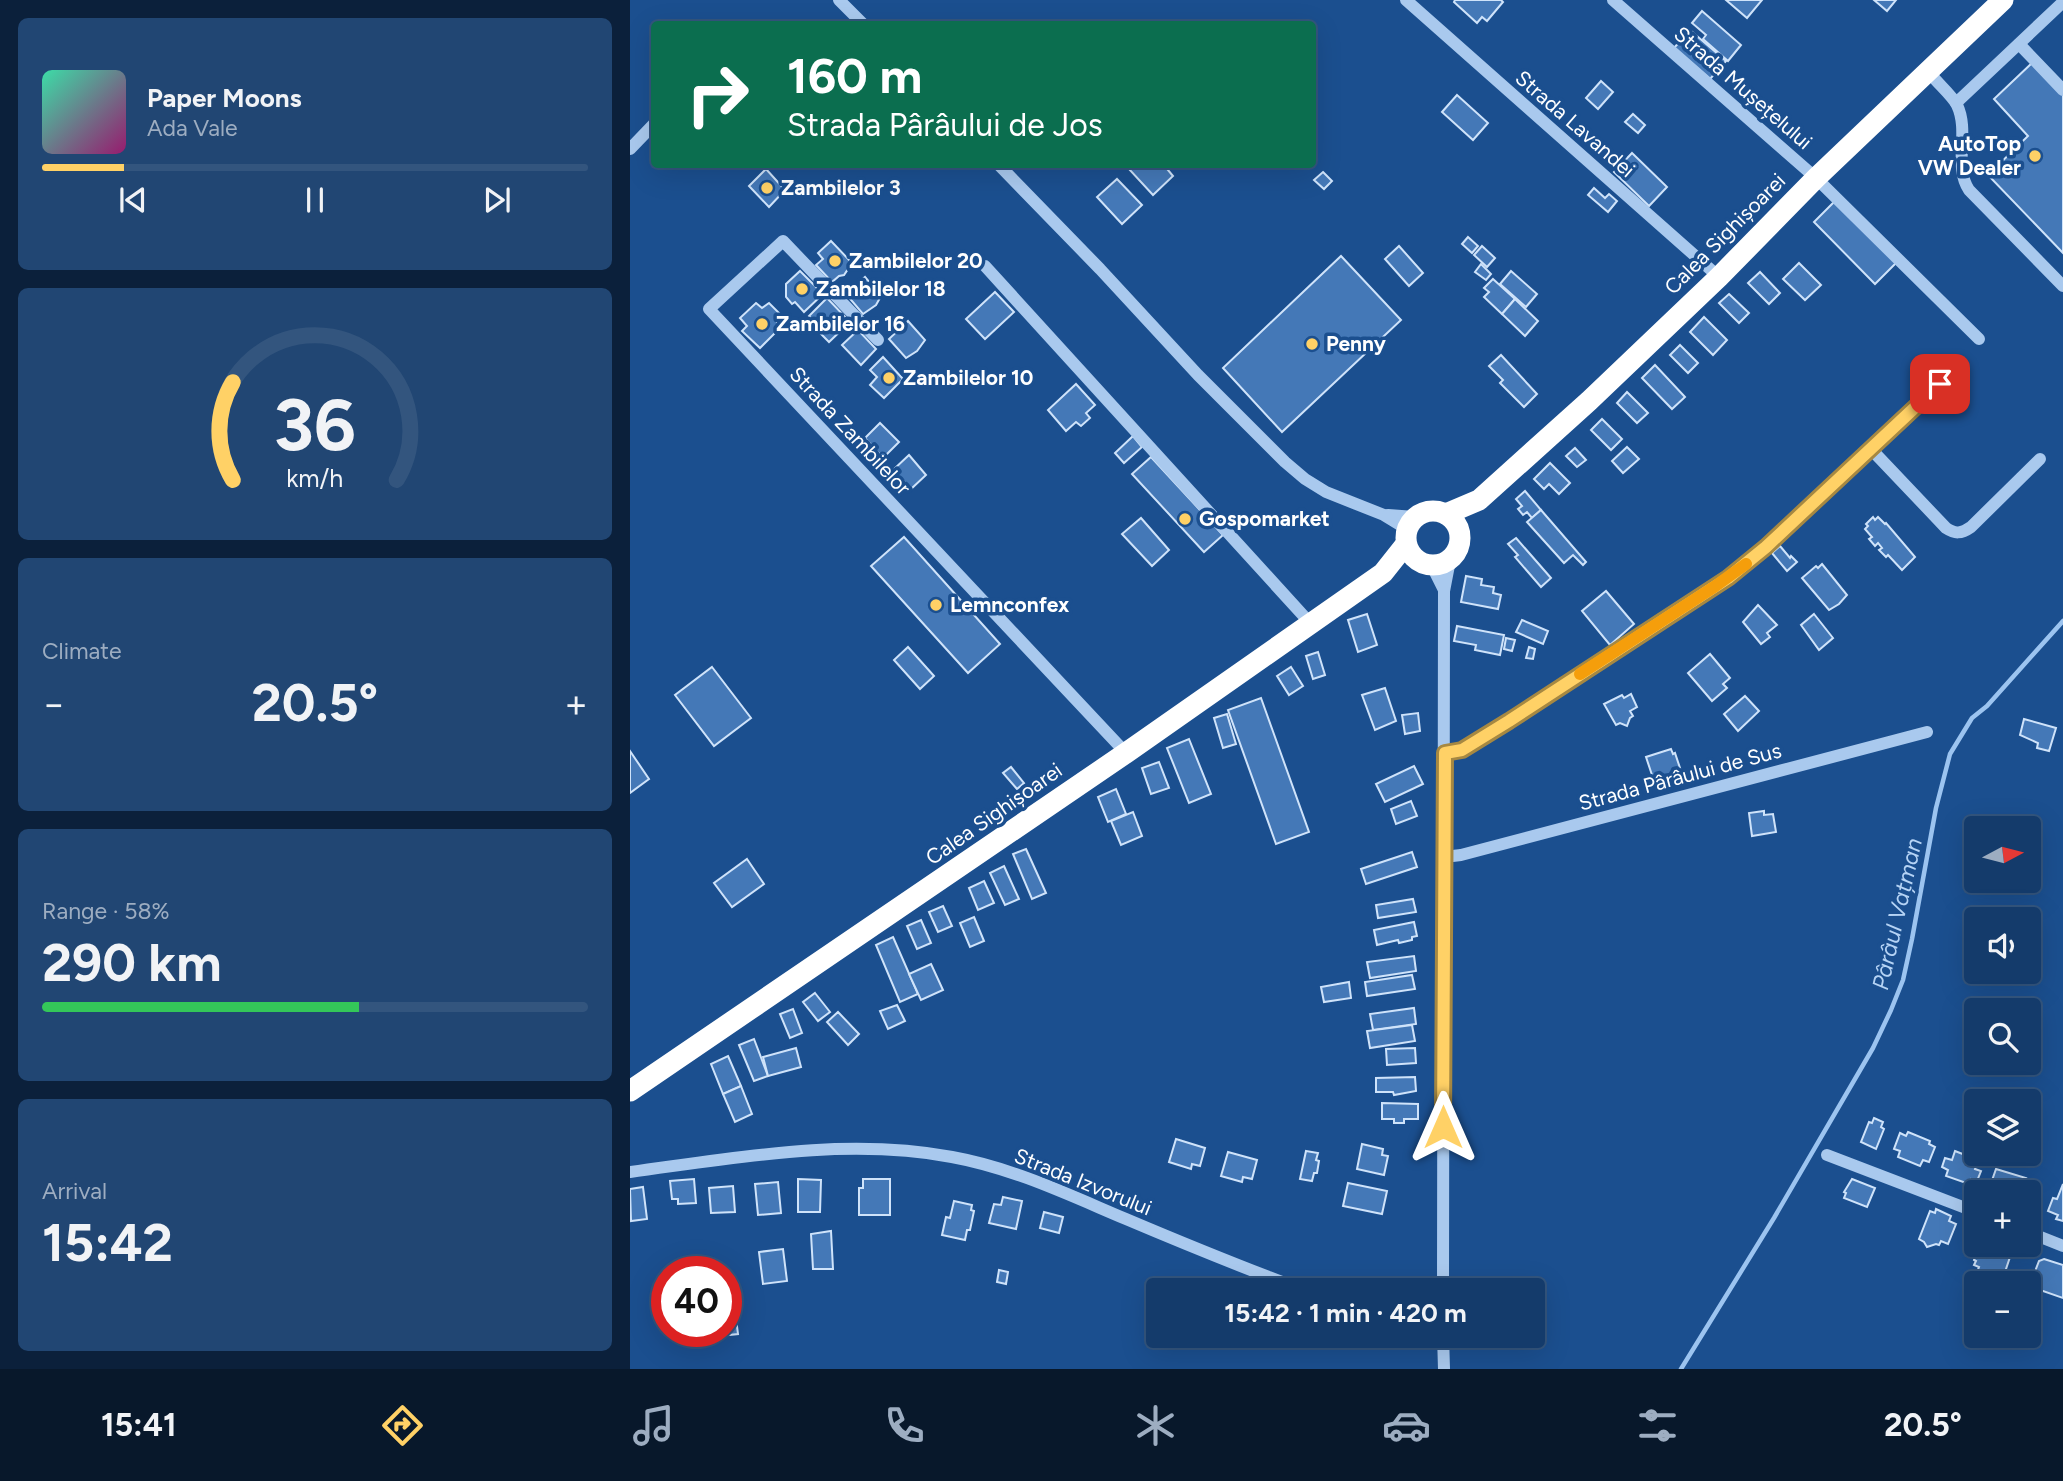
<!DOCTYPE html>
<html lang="en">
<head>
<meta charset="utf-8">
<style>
  body { margin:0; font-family:Figtree,sans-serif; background:#214673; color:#f1f3f6; height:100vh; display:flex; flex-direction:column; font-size:26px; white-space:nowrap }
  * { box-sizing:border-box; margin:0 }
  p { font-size:23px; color:#9dadc1 }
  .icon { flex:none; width:38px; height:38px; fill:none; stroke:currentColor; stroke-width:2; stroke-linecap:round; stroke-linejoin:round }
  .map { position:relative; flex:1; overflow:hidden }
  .details { display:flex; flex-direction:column; gap:18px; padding:18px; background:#0b203b; width:630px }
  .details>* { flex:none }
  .hud { position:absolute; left:21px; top:21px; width:665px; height:147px; border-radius:7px; box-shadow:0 7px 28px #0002,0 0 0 2px #33557e; background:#0b6e4f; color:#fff; overflow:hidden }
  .needle { width:46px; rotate:83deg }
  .controls { position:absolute; left:1334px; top:816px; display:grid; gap:14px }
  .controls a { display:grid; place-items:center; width:77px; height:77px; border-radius:7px; background:#143b6b; box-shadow:0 7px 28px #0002,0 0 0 2px #33557e; font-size:35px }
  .speed { position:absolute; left:21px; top:1256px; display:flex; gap:14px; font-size:35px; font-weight:700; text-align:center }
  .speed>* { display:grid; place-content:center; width:91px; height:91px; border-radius:50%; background:#143b6b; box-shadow:0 7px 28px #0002,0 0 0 2px #33557e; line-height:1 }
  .speed .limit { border:10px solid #d22; background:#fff; color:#111 }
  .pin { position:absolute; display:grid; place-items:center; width:60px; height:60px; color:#fff; margin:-30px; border-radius:14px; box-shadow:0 4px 10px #0006 }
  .me { position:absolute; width:77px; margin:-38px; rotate:0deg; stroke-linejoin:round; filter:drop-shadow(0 0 5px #0008) }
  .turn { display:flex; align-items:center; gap:24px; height:147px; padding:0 21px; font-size:32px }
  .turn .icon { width:91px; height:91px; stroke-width:2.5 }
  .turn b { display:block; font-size:49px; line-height:60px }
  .big { font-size:52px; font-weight:700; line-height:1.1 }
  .details .widget { flex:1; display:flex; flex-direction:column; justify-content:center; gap:10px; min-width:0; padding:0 24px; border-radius:10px; background:#214673 }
  .details .dial { align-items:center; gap:0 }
  .dial svg { height:182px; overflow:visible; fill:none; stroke:#33557e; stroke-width:7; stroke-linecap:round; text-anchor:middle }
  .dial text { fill:#f1f3f6; stroke:none }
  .song { display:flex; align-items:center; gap:21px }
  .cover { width:84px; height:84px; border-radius:10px; background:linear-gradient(135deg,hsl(160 70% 55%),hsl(320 70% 35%)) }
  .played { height:7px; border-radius:4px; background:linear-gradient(90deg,#ffd166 15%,#33557e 15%) }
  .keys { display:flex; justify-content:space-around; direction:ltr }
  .heat { display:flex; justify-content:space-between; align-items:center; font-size:38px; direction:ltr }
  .charge { height:10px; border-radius:5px; background:linear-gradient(90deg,#34c759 58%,#33557e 0) }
  .trip { position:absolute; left:516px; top:1278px; width:399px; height:70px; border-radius:7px; background:#143b6b; box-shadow:0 7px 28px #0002,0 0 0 2px #33557e; font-weight:700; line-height:70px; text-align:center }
  .tab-bar { display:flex; height:112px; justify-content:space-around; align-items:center; background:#08182b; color:#9dadc1 }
  .tab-bar .icon { width:49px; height:49px }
  .tab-bar .current { color:#ffd166 }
  .tab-bar b { font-size:32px; color:#f1f3f6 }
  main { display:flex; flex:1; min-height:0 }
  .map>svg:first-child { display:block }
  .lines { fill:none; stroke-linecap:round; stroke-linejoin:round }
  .stream { stroke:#9cc4f0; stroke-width:4.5 }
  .building { fill:#4478b7; stroke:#cfe3fa; stroke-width:2 }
  .minor { stroke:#a9c9ee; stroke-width:12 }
  .highway { stroke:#fff; stroke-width:21 }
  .route-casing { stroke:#a68842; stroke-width:18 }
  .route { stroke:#ffd166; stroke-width:12 }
  .slow { stroke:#f59e0b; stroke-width:12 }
  .poi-dot { fill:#ffd166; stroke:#1b4f8f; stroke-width:2.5 }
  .labels { text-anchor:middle; stroke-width:7; stroke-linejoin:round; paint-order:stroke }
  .street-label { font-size:21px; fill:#fff; stroke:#1b4f8f }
  .poi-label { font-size:21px; font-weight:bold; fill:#fff; stroke:#1b4f8f; text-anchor:start }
  .water-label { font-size:23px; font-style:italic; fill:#b5d3f5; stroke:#1b4f8f }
</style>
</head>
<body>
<main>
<section class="details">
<div class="widget">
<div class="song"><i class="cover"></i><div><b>Paper Moons</b><p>Ada Vale</p></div></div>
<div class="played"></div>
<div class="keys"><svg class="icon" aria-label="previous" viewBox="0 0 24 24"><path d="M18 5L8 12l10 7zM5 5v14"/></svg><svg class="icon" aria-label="pause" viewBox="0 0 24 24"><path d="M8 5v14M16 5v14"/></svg><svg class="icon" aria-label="next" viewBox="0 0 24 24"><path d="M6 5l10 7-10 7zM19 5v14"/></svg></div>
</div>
<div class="widget dial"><svg viewBox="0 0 100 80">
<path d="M14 69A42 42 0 1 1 86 69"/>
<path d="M14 69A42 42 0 0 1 14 26" stroke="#ffd166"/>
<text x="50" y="56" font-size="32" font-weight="700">36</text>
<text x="50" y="72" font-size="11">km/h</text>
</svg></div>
<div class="widget"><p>Climate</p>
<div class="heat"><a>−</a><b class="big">20.5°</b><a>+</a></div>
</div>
<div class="widget"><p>Range · 58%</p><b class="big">290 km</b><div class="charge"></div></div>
<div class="widget"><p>Arrival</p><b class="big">15:42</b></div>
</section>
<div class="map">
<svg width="1433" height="1369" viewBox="0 0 1433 1369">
  <rect width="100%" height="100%" fill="#1b4f8f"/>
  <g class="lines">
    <polyline class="stream" points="1051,1369 1144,1218 1243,1048 1261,1010 1273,980 1282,939 1306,808 1320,754 1342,718 1357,706 1433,621"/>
  </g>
  <g class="building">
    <polygon points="825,0 871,0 873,2 857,21 852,17 847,23 824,2"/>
    <polygon points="1096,0 1132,0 1117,18"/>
    <polygon points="1244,0 1266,0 1257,11"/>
    <polygon points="1072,11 1111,45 1098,61 1073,39 1076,35 1062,23"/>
    <polygon points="1060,30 1096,61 1080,79 1044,48"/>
    <polygon points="1402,63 1433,95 1433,253 1358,175 1398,136 1364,99"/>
    <polygon points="971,81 983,92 968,109 956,98"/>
    <polygon points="827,95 858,123 843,140 812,112"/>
    <polygon points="1003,114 1015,125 1008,133 995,122"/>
    <polygon points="1002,153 1037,187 1019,206 984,172"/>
    <polygon points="501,164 533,164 543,176 523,195 498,168"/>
    <polygon points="136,169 155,190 139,207 119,186"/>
    <polygon points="693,172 702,181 694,189 684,180"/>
    <polygon points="487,179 512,205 492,224 467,197"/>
    <polygon points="964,188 975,198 979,194 987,201 978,212 958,195"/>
    <polygon points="1206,200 1267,262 1245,284 1184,222"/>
    <polygon points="838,237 848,246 842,253 832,244"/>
    <polygon points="201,241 222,263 214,275 209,276 202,282 186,265 193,259 188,253"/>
    <polygon points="769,246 793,273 779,286 755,259"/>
    <polygon points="852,246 865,258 857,267 844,255"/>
    <polygon points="711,256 771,320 652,432 593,368"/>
    <polygon points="1169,263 1191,285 1175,300 1153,279"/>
    <polygon points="851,264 861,274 856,280 845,272"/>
    <polygon points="170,271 193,294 174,312 165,302 162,304 156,297 156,284"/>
    <polygon points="881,271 907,294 896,307 870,284"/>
    <polygon points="1130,272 1150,293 1139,304 1118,283"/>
    <polygon points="235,277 251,296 246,305 233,314 216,294"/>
    <polygon points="863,279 885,299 872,314 854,297 859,292 854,288"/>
    <polygon points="365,292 384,312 355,339 336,319"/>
    <polygon points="1099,294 1119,313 1109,323 1089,303"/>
    <polygon points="197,298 220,322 199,342 184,327 187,325 179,316"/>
    <polygon points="885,299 908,321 895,336 872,314"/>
    <polygon points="126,303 132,308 139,303 152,316 147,322 151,327 130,348 112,331 117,326 110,318"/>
    <polygon points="1074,317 1097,340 1083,355 1060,332"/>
    <polygon points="278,321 295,340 287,351 276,358 259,339"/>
    <polygon points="228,330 246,349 231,365 212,345"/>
    <polygon points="1050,345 1068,363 1058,373 1040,355"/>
    <polygon points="871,355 907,394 894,407 870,383 873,380 859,366"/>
    <polygon points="253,357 273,379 254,398 240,385 247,377 240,370"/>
    <polygon points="1025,365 1055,397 1042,409 1012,378"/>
    <polygon points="446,384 465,405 456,413 460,418 451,426 446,422 436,431 418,410"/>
    <polygon points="997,392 1018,413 1007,423 987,403"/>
    <polygon points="972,419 992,439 981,450 961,430"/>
    <polygon points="250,423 269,442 253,458 235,438"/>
    <polygon points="503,436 512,447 494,463 485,453"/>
    <polygon points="997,447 1009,459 993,473 982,461"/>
    <polygon points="945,448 956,460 947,467 936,456"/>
    <polygon points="279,455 296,475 281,489 263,470"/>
    <polygon points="521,457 593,535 574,552 502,474"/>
    <polygon points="920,463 940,483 929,494 919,484 914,489 904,479"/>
    <polygon points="895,491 911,510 902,518 897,512 893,515 888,509 892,506 886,499"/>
    <polygon points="911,510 956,562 953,565 943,555 934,563 897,522"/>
    <polygon points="1243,517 1245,520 1248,517 1255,524 1256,523 1285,557 1272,570 1258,555 1256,557 1249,550 1252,548 1248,543 1245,546 1239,539 1242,537 1235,529 1238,526 1236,524"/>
    <polygon points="511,518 539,550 522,566 492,534"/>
    <polygon points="274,537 370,644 338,673 241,566"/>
    <polygon points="886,538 921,578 911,587 885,557 888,555 878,544"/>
    <polygon points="1150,546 1160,558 1161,556 1167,562 1157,571 1142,553"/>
    <polygon points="1192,564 1217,595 1209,604 1199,610 1172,578 1186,566 1188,568"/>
    <polygon points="836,576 852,579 851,585 864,587 863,593 871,595 868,609 831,602"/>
    <polygon points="976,591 1004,624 980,645 952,611"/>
    <polygon points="1128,605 1147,625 1137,633 1140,637 1131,644 1113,622"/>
    <polygon points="737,614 747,645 728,652 718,620"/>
    <polygon points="1184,614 1203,638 1189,650 1171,625"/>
    <polygon points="892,620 918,631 913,644 886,632"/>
    <polygon points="827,626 874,635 870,655 845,650 846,645 824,641"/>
    <polygon points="876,638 885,640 882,651 874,649"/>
    <polygon points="278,647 304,676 290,689 264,660"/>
    <polygon points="899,647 905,649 903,659 896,658"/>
    <polygon points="688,652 695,675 683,679 676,656"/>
    <polygon points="1080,654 1100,678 1093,684 1097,688 1082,701 1058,673"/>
    <polygon points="82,667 121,718 84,746 45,695"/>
    <polygon points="661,667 673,686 659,695 647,676"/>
    <polygon points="755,688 766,721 745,730 732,695"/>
    <polygon points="1001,694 1007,707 1000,711 1003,716 1000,718 997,726 990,723 986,725 974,704 992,695 994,698"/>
    <polygon points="1115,696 1129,711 1108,731 1094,714"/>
    <polygon points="631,698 679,832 646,844 598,710"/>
    <polygon points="788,713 790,731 775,734 772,715"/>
    <polygon points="597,714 606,744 593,748 584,718"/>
    <polygon points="1394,719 1426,728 1419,751 1407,748 1408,743 1390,735"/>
    <polygon points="559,739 581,794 559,803 537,748"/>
    <polygon points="1041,749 1043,754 1045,753 1050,768 1042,771 1043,774 1024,781 1016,757"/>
    <polygon points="0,751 19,779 0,793"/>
    <polygon points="529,762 539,788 521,794 512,768"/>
    <polygon points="784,766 793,784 755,802 746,784"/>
    <polygon points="381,767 394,783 387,789 373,773"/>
    <polygon points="486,789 496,814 478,822 468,797"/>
    <polygon points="781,801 787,816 766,824 761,809"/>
    <polygon points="1134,811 1134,815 1143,814 1146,832 1122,836 1119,813"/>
    <polygon points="503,812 512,836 491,845 481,821"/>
    <polygon points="396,849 416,893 402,899 383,854"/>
    <polygon points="782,852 787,867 736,884 731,869"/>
    <polygon points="117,859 134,884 102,907 84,883"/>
    <polygon points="374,866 389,899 375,905 360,873"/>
    <polygon points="354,881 364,903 348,910 339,888"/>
    <polygon points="783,899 786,912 748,918 746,905"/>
    <polygon points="313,906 322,926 308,932 299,912"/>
    <polygon points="344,917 354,941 340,947 330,923"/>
    <polygon points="291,920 301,943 287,949 277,926"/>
    <polygon points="784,922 787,936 782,937 782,940 769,943 768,940 747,945 744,930"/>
    <polygon points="263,937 288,994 270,1002 246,945"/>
    <polygon points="784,956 786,971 740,978 737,962"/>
    <polygon points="301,964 313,990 291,1000 279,974"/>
    <polygon points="782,975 785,989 737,996 735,982"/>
    <polygon points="719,982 721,998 694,1002 691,987"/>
    <polygon points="185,993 200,1012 188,1021 173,1002"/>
    <polygon points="267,1005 275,1021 258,1029 250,1011"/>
    <polygon points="784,1008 786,1024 743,1030 740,1014"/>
    <polygon points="163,1009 172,1033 160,1038 150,1014"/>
    <polygon points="208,1012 229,1034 218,1045 197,1022"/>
    <polygon points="782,1025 785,1041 740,1048 737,1031"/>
    <polygon points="124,1039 138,1076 124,1081 109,1045"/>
    <polygon points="166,1048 171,1067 138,1076 133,1057"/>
    <polygon points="785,1048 786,1063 757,1065 756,1049"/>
    <polygon points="98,1056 111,1086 93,1094 81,1064"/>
    <polygon points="785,1077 786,1091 764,1095 763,1092 746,1092 746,1078"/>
    <polygon points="111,1086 122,1114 105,1122 93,1094"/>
    <polygon points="752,1103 788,1104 788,1119 774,1119 774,1123 764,1123 764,1119 752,1119"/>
    <polygon points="1244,1118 1253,1122 1251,1127 1254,1129 1246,1149 1231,1142 1239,1122 1242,1123"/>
    <polygon points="1278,1132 1300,1141 1299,1144 1305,1147 1299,1162 1293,1160 1290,1166 1268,1157 1270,1151 1264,1149 1270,1133 1276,1136"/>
    <polygon points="546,1139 575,1148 570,1166 562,1164 561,1169 539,1162"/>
    <polygon points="732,1144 753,1149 752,1155 758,1156 754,1175 727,1169"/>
    <polygon points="676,1151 688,1153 686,1160 689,1161 687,1173 684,1173 682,1181 670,1179"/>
    <polygon points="1325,1151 1348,1160 1345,1169 1351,1171 1347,1181 1341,1179 1339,1184 1316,1176 1318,1170 1312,1167 1315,1158 1322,1160"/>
    <polygon points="598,1152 627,1160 622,1179 613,1177 612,1182 591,1176"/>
    <polygon points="1366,1169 1396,1178 1395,1180 1400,1182 1396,1192 1365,1192 1359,1189"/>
    <polygon points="64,1179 66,1203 48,1204 48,1199 42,1199 40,1181"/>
    <polygon points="168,1179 191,1180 190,1212 168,1212"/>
    <polygon points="233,1179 260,1179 260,1215 229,1215 229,1188 233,1188"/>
    <polygon points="1222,1179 1245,1188 1237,1207 1214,1198 1216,1193 1214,1192"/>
    <polygon points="148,1182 151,1213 128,1215 125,1184"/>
    <polygon points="718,1183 757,1191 752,1214 713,1206"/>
    <polygon points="1433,1184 1433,1221 1426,1219 1428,1215 1418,1211 1423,1198 1427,1199"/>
    <polygon points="103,1186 105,1212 81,1213 79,1188"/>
    <polygon points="13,1187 17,1219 1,1221 0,1189"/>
    <polygon points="373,1197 392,1201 386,1229 359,1223 364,1204 371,1205"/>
    <polygon points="324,1201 342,1205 341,1210 344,1211 340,1230 337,1230 335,1240 312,1235 316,1217 320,1218"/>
    <polygon points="1306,1209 1321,1216 1319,1221 1326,1224 1318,1244 1311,1241 1309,1245 1306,1244 1297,1247 1294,1242 1289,1239 1300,1211 1305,1213"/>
    <polygon points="414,1212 433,1217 429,1233 410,1228"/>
    <polygon points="201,1231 203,1269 183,1269 181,1234"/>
    <polygon points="1349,1244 1379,1245 1377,1249 1382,1251 1374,1275 1369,1273 1366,1279 1347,1272 1349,1267 1344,1265 1346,1261 1344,1260"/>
    <polygon points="153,1249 157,1281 133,1284 129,1252"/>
    <polygon points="1414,1259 1433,1265 1433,1298 1410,1290 1408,1285 1410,1280 1404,1274 1409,1261"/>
    <polygon points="369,1270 378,1272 376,1284 367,1282"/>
    <polygon points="100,1295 101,1304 104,1303 108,1334 80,1337 79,1332 96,1332 96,1296"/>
  </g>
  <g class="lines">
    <g class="minor">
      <polyline points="209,0 233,24"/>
      <polyline points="776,0 1089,277"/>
      <polyline points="983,0 1186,178 1349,339"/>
      <polyline points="1389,44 1433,90"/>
      <path d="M1299 72C1306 82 1322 95 1327 105 1340 132 1323 166 1339 190L1433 286"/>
      <polyline points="1326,103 1431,4"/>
      <polyline points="0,149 24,124"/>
      <polyline points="368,164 470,269 568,375 655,462 675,479 696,492 754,515 777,529"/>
      <polyline points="355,266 681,624"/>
      <polyline points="248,340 153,241 79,309 496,753"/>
      <path d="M1240 448 1316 528C1325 534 1331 534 1341 527L1410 459"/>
      <polyline points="758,515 785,517"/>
      <polyline points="802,566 814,590"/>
      <polyline points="815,753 832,750 879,721 1098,578 1136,547 1328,369"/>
      <polyline points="814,857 831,855 1297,732"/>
      <polyline points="1197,1155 1346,1212"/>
      <path d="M0 1172C105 1158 216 1137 322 1157 383 1168 439 1195 496 1219 555 1244 614 1268 673 1290"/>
      <polyline points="1398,1232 1433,1246"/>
      <polyline points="813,1290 814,591 820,560"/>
      <polyline points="813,1335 814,1369"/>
    </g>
    <g class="highway">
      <circle cx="803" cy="538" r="27"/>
      <polyline points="816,514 849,500 959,401 1089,277 1186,178 1373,0"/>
      <polyline points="0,1091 496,753 753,573 776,544"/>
    </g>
  </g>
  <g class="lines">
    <defs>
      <polyline id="route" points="813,1127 815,753 832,750 879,721 1098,578 1136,547 1310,384"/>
    </defs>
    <use href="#route" class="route-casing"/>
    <use href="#route" class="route"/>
    <polyline class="slow" points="950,674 1084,587 1116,564"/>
  </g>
  <g class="poi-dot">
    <circle cx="1405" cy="156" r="7"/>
    <circle cx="137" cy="188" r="7"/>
    <circle cx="205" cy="261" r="7"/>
    <circle cx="172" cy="289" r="7"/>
    <circle cx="132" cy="324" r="7"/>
    <circle cx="682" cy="344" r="7"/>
    <circle cx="259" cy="378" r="7"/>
    <circle cx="555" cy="519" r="7"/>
    <circle cx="306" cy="605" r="7"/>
  </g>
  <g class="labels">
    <g class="street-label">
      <text transform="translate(1113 88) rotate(41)" y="7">Strada Mușețelului</text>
      <text transform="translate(945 124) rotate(41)" y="7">Strada Lavandei</text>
      <text transform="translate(1095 234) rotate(-45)" y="7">Calea Sighișoarei</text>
      <text transform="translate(220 431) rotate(47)" y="7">Strada Zambilelor</text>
      <text transform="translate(1050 777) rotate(-15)" y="7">Strada Pârâului de Sus</text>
      <text transform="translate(364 814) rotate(-35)" y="7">Calea Sighișoarei</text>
      <text transform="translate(453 1182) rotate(22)" y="7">Strada Izvorului</text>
    </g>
    <g class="poi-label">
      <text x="1391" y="151" text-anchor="end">AutoTop<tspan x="1391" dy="24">VW Dealer</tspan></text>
      <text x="151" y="195">Zambilelor 3</text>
      <text x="219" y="268">Zambilelor 20</text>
      <text x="186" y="296">Zambilelor 18</text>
      <text x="146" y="331">Zambilelor 16</text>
      <text x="696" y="351">Penny</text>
      <text x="273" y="385">Zambilelor 10</text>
      <text x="569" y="526">Gospomarket</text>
      <text x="320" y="612">Lemnconfex</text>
    </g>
    <g class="water-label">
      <text transform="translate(1267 914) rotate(-77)" y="8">Pârâul Vațman</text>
    </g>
  </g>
</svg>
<div class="controls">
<a><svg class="needle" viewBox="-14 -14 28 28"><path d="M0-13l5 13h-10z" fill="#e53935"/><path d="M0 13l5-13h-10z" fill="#9dadc1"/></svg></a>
<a><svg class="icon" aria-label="sound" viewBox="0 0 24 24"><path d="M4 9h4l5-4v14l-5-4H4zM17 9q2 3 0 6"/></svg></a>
<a><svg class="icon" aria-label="search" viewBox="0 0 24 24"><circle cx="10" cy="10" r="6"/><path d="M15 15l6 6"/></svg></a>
<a><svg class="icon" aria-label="layers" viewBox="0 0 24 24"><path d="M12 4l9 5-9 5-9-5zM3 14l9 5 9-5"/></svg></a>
<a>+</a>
<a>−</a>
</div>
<div class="speed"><div class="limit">40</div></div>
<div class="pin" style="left:1310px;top:384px;background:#d93025"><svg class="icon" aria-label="arrive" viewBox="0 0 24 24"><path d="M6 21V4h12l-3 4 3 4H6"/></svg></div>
<svg class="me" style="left:813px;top:1127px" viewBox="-20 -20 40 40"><path d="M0-17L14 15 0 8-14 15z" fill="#ffd166" stroke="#fff" stroke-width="4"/></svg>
<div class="trip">15:42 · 1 min · 420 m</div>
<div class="hud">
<div class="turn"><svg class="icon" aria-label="right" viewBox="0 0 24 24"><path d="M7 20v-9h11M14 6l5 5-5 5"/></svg><div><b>160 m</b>Strada Pârâului de Jos</div></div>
</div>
</div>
</main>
<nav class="tab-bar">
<b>15:41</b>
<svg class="icon current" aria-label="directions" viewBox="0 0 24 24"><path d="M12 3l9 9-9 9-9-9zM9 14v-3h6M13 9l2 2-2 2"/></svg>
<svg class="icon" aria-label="music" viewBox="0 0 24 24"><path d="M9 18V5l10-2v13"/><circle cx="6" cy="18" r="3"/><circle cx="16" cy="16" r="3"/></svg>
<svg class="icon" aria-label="phone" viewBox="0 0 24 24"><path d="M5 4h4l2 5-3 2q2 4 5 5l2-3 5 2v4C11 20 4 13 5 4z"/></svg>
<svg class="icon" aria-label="climate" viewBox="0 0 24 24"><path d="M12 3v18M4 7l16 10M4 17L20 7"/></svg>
<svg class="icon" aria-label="car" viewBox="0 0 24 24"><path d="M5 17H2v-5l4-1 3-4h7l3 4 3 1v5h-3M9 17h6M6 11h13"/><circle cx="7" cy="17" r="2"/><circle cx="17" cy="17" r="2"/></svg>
<svg class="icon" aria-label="filters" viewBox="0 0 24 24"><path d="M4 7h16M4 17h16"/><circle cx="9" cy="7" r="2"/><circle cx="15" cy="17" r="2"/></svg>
<b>20.5°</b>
</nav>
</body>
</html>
